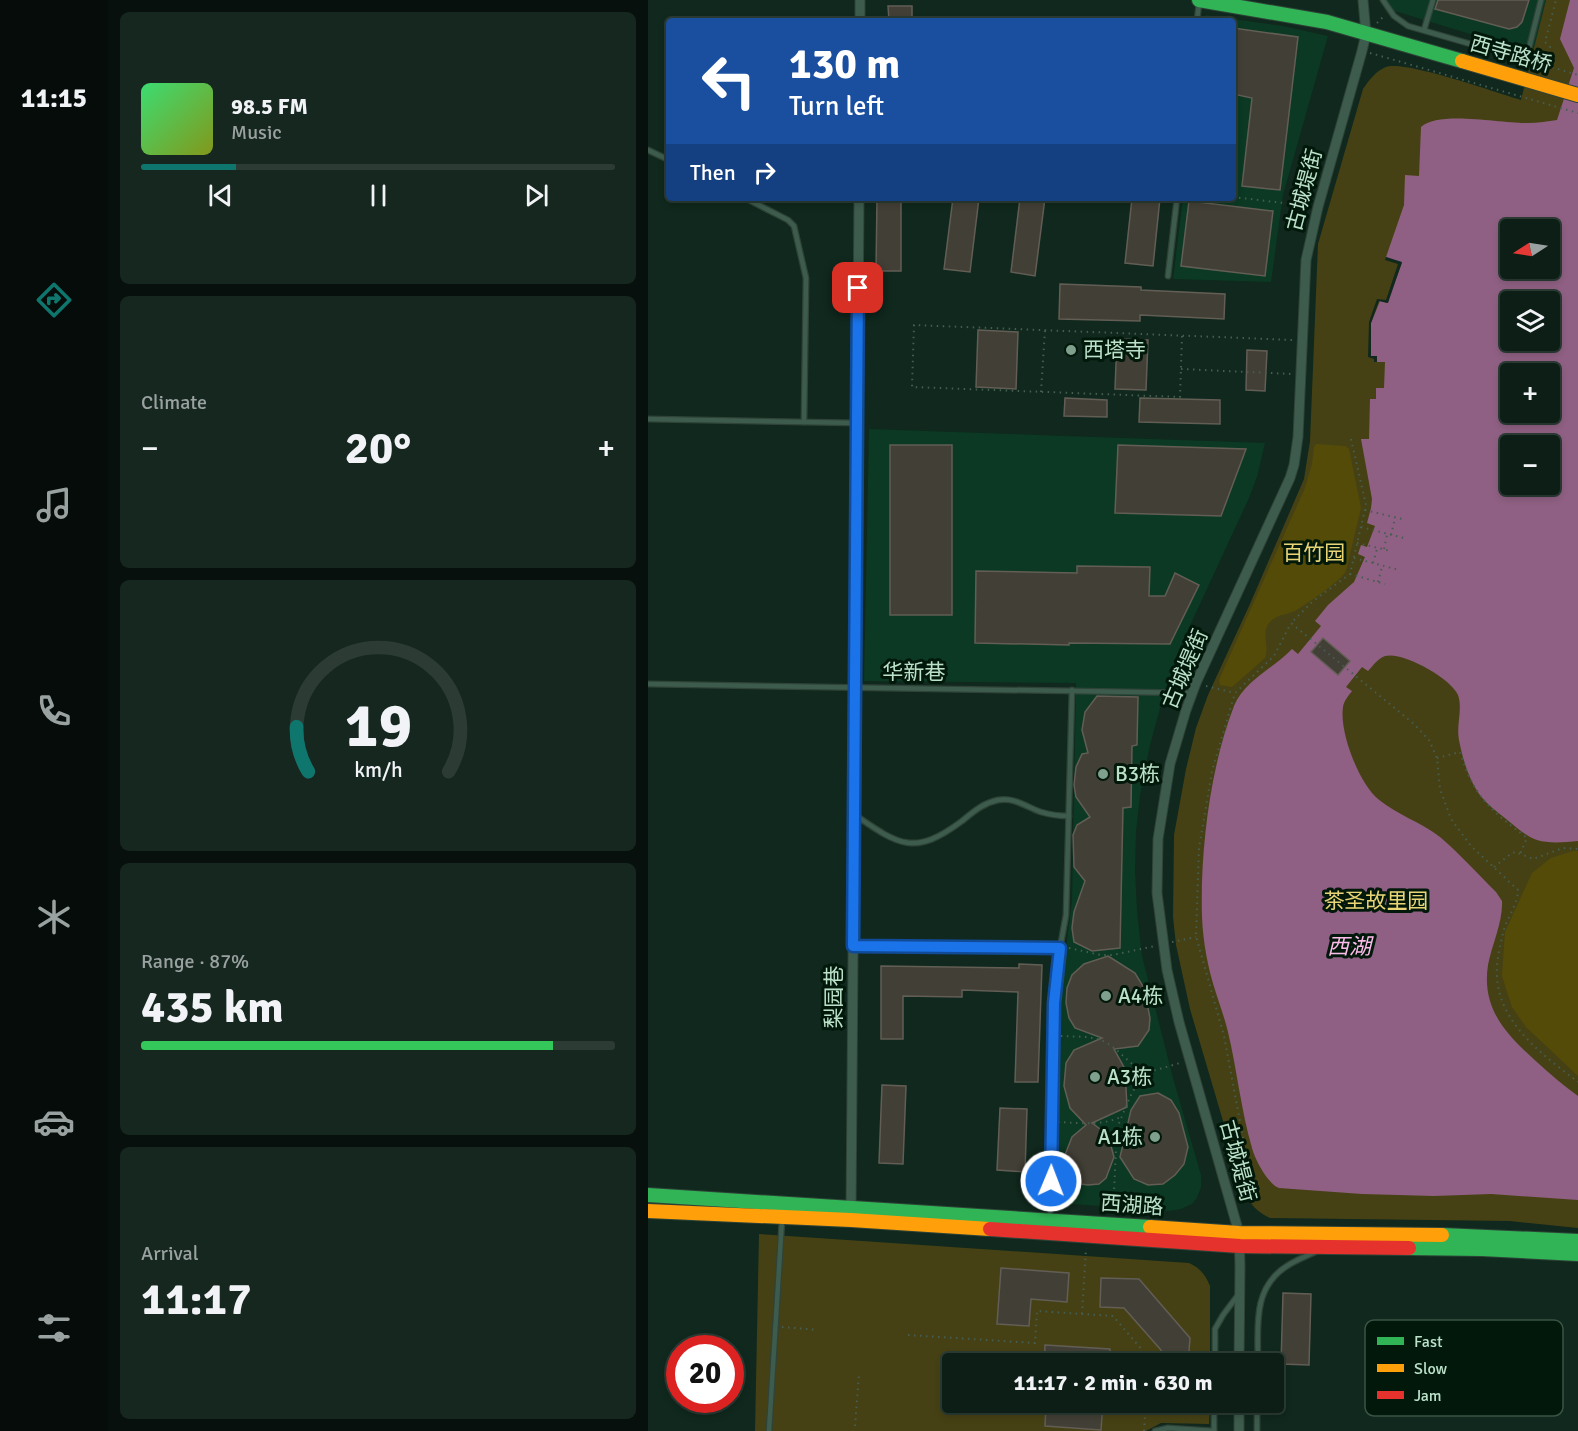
<!DOCTYPE html>
<html lang="en">
<head>
<meta charset="utf-8">
<style>
  body { margin:0; font-family:Signika,"Noto Sans SC",sans-serif; background:#15271f; color:#f1f3f6; height:100vh; display:flex; flex-direction:column; font-size:22px; white-space:nowrap }
  * { box-sizing:border-box; margin:0 }
  p { font-size:20px; color:#9aa2a1 }
  .icon { flex:none; width:33px; height:33px; fill:none; stroke:currentColor; stroke-width:2; stroke-linecap:round; stroke-linejoin:round }
  .map { position:relative; flex:1; overflow:hidden }
  .details { display:flex; flex-direction:column; gap:12px; padding:12px; background:#07100c; width:540px }
  .details>* { flex:none }
  .guide { position:absolute; left:18px; top:18px; width:570px; height:183px; border-radius:6px; box-shadow:0 3px 9px #0003,0 0 0 2px #2c3c35; background:#1a4fa0; color:#fff; overflow:hidden }
  .needle { width:39px; rotate:258deg }
  .controls { position:absolute; left:852px; top:219px; display:grid; gap:12px }
  .controls a { display:grid; place-items:center; width:60px; height:60px; border-radius:6px; background:#0c1e16; box-shadow:0 3px 9px #0003,0 0 0 2px #2c3c35; font-size:30px }
  .speed { position:absolute; left:18px; top:1335px; display:flex; gap:12px; font-size:30px; font-weight:700; text-align:center }
  .speed>* { display:grid; place-content:center; width:78px; height:78px; border-radius:50%; background:#0c1e16; box-shadow:0 3px 9px #0003,0 0 0 2px #2c3c35; line-height:1 }
  .speed .limit { border:9px solid #d22; background:#fff; color:#111 }
  .pin { position:absolute; display:grid; place-items:center; width:51px; height:51px; color:#fff; margin:-26px; border-radius:12px; box-shadow:0 3px 9px #0006 }
  .me { position:absolute; width:66px; margin:-33px; rotate:1deg; stroke-linejoin:round; filter:drop-shadow(0 0 4px #0008) }
  .turn { display:flex; align-items:center; gap:21px; height:126px; padding:0 24px; font-size:27px }
  .turn .icon { width:78px; height:78px; stroke-width:2.5 }
  .turn b { display:block; font-size:42px; line-height:51px }
  .then { display:flex; align-items:center; height:57px; padding:0 24px; background:#0003; gap:12px; font-size:22px }
  .big { font-size:45px; font-weight:700; line-height:1.1 }
  .details .card { flex:1; display:flex; flex-direction:column; justify-content:center; gap:9px; min-width:0; padding:0 21px; border-radius:9px; background:#15271f }
  .details .dial { align-items:center; gap:0 }
  .dial svg { height:156px; overflow:visible; fill:none; stroke:#2c3c35; stroke-width:7; stroke-linecap:round; text-anchor:middle }
  .dial text { fill:#f1f3f6; stroke:none }
  .song { display:flex; align-items:center; gap:18px }
  .cover { width:72px; height:72px; border-radius:9px; background:linear-gradient(135deg,hsl(140 70% 55%),hsl(70 70% 35%)) }
  .played { height:6px; border-radius:3px; background:linear-gradient(90deg,#0f766e 20%,#2c3c35 20%) }
  .keys { display:flex; justify-content:space-around; direction:ltr }
  .heat { display:flex; justify-content:space-between; align-items:center; font-size:33px; direction:ltr }
  .charge { height:9px; border-radius:4px; background:linear-gradient(90deg,#34c759 87%,#2c3c35 0) }
  .trip { position:absolute; left:294px; top:1353px; width:342px; height:60px; border-radius:6px; background:#0c1e16; box-shadow:0 3px 9px #0003,0 0 0 2px #2c3c35; font-weight:700; line-height:60px; text-align:center }
  main { display:flex; flex:1; min-height:0 }
  .tabs { display:flex; flex-direction:column; width:108px; justify-content:space-around; align-items:center; background:#050c09; color:#9aa2a1 }
  .tabs .icon { width:42px; height:42px }
  .tabs .current { color:#0f766e }
  .tabs b { font-size:27px; color:#f1f3f6 }
  .map>svg:first-child { display:block }
  .built { fill:#0b3923 }
  .green { fill:#464114; fill-rule:evenodd }
  .forest { fill:#544b08 }
  .water { fill:#8f6083; fill-rule:evenodd }
  .pier { fill:#10281d }
  .building { fill:#423f36; stroke:#625e55; stroke-width:1.5 }
  .lines { fill:none; stroke-linecap:round; stroke-linejoin:round }
  .lane-casing { stroke:#2f4338; stroke-width:7 }
  .street-casing { stroke:#2f4338; stroke-width:11 }
  .fast-casing { stroke:#2f4338; stroke-width:16 }
  .slow-casing { stroke:#2f4338; stroke-width:16 }
  .jam-casing { stroke:#2f4338; stroke-width:16 }
  .path { stroke:#455e51; stroke-width:2; stroke-dasharray:1.5 4.5; stroke-linecap:butt }
  .lane { stroke:#3e5c4e; stroke-width:4.5 }
  .street { stroke:#3e5c4e; stroke-width:9 }
  .fast { stroke:#30b455; stroke-width:14 }
  .slow { stroke:#ff9f0a; stroke-width:14 }
  .jam { stroke:#e5322d; stroke-width:14 }
  .route-casing { stroke:#114b97; stroke-width:15 }
  .route { stroke:#1a73e8; stroke-width:10 }
  .poi-dot { fill:#7fa08d; stroke:#01180b; stroke-width:2 }
  .labels { text-anchor:middle; stroke-width:6; stroke-linejoin:round; paint-order:stroke }
  .street-label { font-size:21px; fill:#bbe1c9; stroke:#01180b }
  .poi-label { font-size:21px; fill:#bbe1c9; stroke:#01180b; text-anchor:start }
  .park-label { font-size:21px; fill:#e9d476; stroke:#01180b }
  .water-label { font-size:22px; font-style:italic; fill:#fcbce9; stroke:#01180b }
  .key { fill:#01180b; stroke:#395444; stroke-width:1.5 }
  .key-label { font-size:16px; fill:#bbe1c9 }
</style>
</head>
<body>
<main>
<nav class="tabs">
<b>11:15</b>
<svg class="icon current" aria-label="directions" viewBox="0 0 24 24"><path d="M12 3l9 9-9 9-9-9zM9 14v-3h6M13 9l2 2-2 2"/></svg>
<svg class="icon" aria-label="music" viewBox="0 0 24 24"><path d="M9 18V5l10-2v13"/><circle cx="6" cy="18" r="3"/><circle cx="16" cy="16" r="3"/></svg>
<svg class="icon" aria-label="phone" viewBox="0 0 24 24"><path d="M5 4h4l2 5-3 2q2 4 5 5l2-3 5 2v4C11 20 4 13 5 4z"/></svg>
<svg class="icon" aria-label="climate" viewBox="0 0 24 24"><path d="M12 3v18M4 7l16 10M4 17L20 7"/></svg>
<svg class="icon" aria-label="car" viewBox="0 0 24 24"><path d="M5 17H2v-5l4-1 3-4h7l3 4 3 1v5h-3M9 17h6M6 11h13"/><circle cx="7" cy="17" r="2"/><circle cx="17" cy="17" r="2"/></svg>
<svg class="icon" aria-label="filters" viewBox="0 0 24 24"><path d="M4 7h16M4 17h16"/><circle cx="9" cy="7" r="2"/><circle cx="15" cy="17" r="2"/></svg>
</nav>
<section class="details">
<div class="card">
<div class="song"><i class="cover"></i><div><b>98.5 FM</b><p>Music</p></div></div>
<div class="played"></div>
<div class="keys"><svg class="icon" aria-label="previous" viewBox="0 0 24 24"><path d="M18 5L8 12l10 7zM5 5v14"/></svg><svg class="icon" aria-label="pause" viewBox="0 0 24 24"><path d="M8 5v14M16 5v14"/></svg><svg class="icon" aria-label="next" viewBox="0 0 24 24"><path d="M6 5l10 7-10 7zM19 5v14"/></svg></div>
</div>
<div class="card"><p>Climate</p>
<div class="heat"><a>−</a><b class="big">20°</b><a>+</a></div>
</div>
<div class="card dial"><svg viewBox="0 0 100 80">
<path d="M14 69A42 42 0 1 1 86 69"/>
<path d="M14 69A42 42 0 0 1 8 46" stroke="#0f766e"/>
<text x="50" y="56" font-size="32" font-weight="700">19</text>
<text x="50" y="72" font-size="11">km/h</text>
</svg></div>
<div class="card"><p>Range · 87%</p><b class="big">435 km</b><div class="charge"></div></div>
<div class="card"><p>Arrival</p><b class="big">11:17</b></div>
</section>
<div class="map">
<svg width="930" height="1431" viewBox="0 0 930 1431">
  <rect width="100%" height="100%" fill="#10281d"/>
  <g class="built">
    <polygon points="733,0 898,0 885,53 740,9"/>
    <polygon points="557,15 635,26 680,36 635,195 623,282 525,279 535,198 585,198 585,21 556,21"/>
    <polygon points="221,429 617,443 609,477 601,498 534,643 517,690 502,745 492,795 488,832 487,871 489,911 494,956 525,1078 553,1175 553,1187 549,1198 544,1204 533,1209 522,1211 409,1203 411,1004 424,901 428,683 216,681"/>
  </g>
  <g class="green">
    <path d="M898 0H930V1228L862 1221 622 1218C609 1212 603 1205 596 1192L542 1009 528 945 525 917 526 835 538 769 548 728 560 695 602 604 656 479 662 441 670 244 715 89C721 80 728 71 738 67 757 60 849 93 873 100ZM862 230H902V268H862ZM862 302H902V340H862ZM862 374H902V412H862ZM862 446H902V484H862Z"/>
    <path d="M111 1234 541 1263C552 1268 557 1274 562 1286V1363L304 1364V1402L562 1403 561 1424 513 1423 498 1431H107Z"/>
  </g>
  <g class="forest">
    <path d="M668 444 697 446 701 449 713 508 698 571C693 581 658 604 647 611 638 615 629 614 622 622 612 633 622 646 617 658L584 687 572 685 571 680 657 488 664 464 666 447Z"/>
    <polygon points="925,851 930,851 930,1076 878,1027 864,1007 854,976 857,932 884,873 903,858"/>
  </g>
  <path class="water" d="M922 0H930V841C917 842 902 844 889 840 880 837 870 829 863 823 855 816 846 810 838 802 823 787 815 761 811 740 808 725 815 709 810 695 803 678 754 651 737 656 729 659 725 666 720 671L714 667 698 687 704 691C700 696 696 701 695 707 691 732 711 783 730 799 749 815 773 822 792 837 812 854 830 874 848 892L854 901C855 922 844 944 840 965 833 1010 860 1036 890 1063 903 1075 916 1086 930 1096V1200L843 1194 786 1196 714 1194 631 1188C620 1184 607 1160 604 1148 593 1110 589 1070 580 1032 577 1019 572 1006 568 993 560 969 555 942 554 917 552 851 562 768 586 706 597 680 625 669 644 649L650 654 673 626 667 621 680 605 706 582 717 557 710 554 713 545 719 547 727 526 719 523 723 508 724 499 713 439H721L722 399H728V388H736L737 362H729V356H723V323L732 301 739 303 754 263 738 257 756 205 757 175 771 176 773 127C791 110 855 124 880 123 890 123 900 121 909 120L926 68 912 39ZM862 230H902V268H862ZM862 302H902V340H862ZM862 374H902V412H862ZM862 446H902V484H862Z"/>
  <polygon class="pier" points="738,257 754,262 740,303 731,301 723,323 723,356 729,356 729,362 726,362 726,359 720,357 721,322 729,299 738,300 750,264 737,260"/>
  <g class="building">
    <polygon points="790,0 881,0 874,22 869,27 861,29 787,9"/>
    <polygon points="240,6 264,6 264,21 241,21"/>
    <polygon points="585,28 650,37 632,190 594,186 604,98 585,94"/>
    <polygon points="229,198 253,198 253,271 228,271"/>
    <polygon points="305,198 331,198 322,272 296,269"/>
    <polygon points="372,198 397,198 387,276 363,272"/>
    <polygon points="484,198 512,198 505,266 477,263"/>
    <polygon points="541,201 625,211 617,276 533,266"/>
    <polygon points="412,284 493,287 493,290 577,294 576,319 492,315 492,321 411,319"/>
    <polygon points="330,330 370,332 368,389 328,387"/>
    <polygon points="469,339 500,340 498,390 467,389"/>
    <polygon points="599,350 619,351 617,391 598,390"/>
    <polygon points="417,398 459,400 459,417 416,416"/>
    <polygon points="492,398 572,400 572,424 491,422"/>
    <rect x="242" y="445" width="62" height="170"/>
    <polygon points="470,445 598,449 573,516 467,513"/>
    <polygon points="429,566 502,567 501,596 517,596 527,573 551,585 522,644 421,643 421,645 327,643 328,571 429,573"/>
    <polygon points="675,638 702,661 690,675 663,652"/>
    <polygon points="449,696 490,697 489,745 484,746 483,807 475,808 472,948 444,951 426,942 424,928 426,912 437,881 426,867 425,835 429,825 442,817 428,797 426,785 428,767 434,754 440,753 434,730 437,712"/>
    <polygon points="460,956 487,973 496,988 502,1018 501,1030 490,1046 466,1049 477,1069 479,1107 444,1123 460,1135 466,1157 458,1178 451,1184 440,1185 425,1183 417,1172 417,1155 424,1137 438,1125 422,1108 416,1086 418,1063 426,1050 454,1038 427,1028 421,1018 418,1003 419,988 424,975 436,964"/>
    <polygon points="371,964 394,965 390,1082 367,1082 370,992 314,990 314,997 255,996 255,1039 233,1039 233,966 371,968"/>
    <polygon points="234,1085 258,1086 255,1164 231,1163"/>
    <polygon points="510,1093 523,1100 531,1113 540,1147 536,1164 527,1175 515,1184 500,1185 486,1179 472,1157 483,1110 492,1096"/>
    <polygon points="352,1108 379,1109 377,1172 349,1170"/>
    <polygon points="353,1268 421,1273 419,1302 383,1299 381,1326 349,1324"/>
    <polygon points="453,1278 491,1279 542,1338 540,1364 512,1364 513,1350 476,1308 452,1307"/>
    <polygon points="635,1293 663,1294 661,1365 633,1364"/>
    <polygon points="397,1345 462,1349 461,1364 396,1364"/>
    <polygon points="398,1402 455,1402 453,1430 397,1426"/>
    <polygon points="499,1402 536,1402 536,1413 498,1409"/>
  </g>
  <g class="lines">
    <defs>
      <g id="lane">
        <polyline points="735,0 746,16 760,26 878,60 893,0"/>
        <polyline points="549,21 551,3"/>
        <polyline points="776,30 785,0"/>
        <polyline points="0,150 21,160"/>
        <polyline points="97,198 140,220 146,226 158,278 156,422"/>
        <polyline points="520,276 529,198"/>
        <polyline points="0,419 209,423"/>
        <polyline points="0,684 543,693"/>
        <path d="M207 815C252 846 267 856 314 821 325 812 335 803 350 800 367 797 378 807 393 812 403 815 411 816 421 816"/>
        <polyline points="205,946 412,948 418,915 424,690"/>
        <polyline points="402,1218 406,1003 412,948"/>
        <polyline points="567,1364 567,1329 575,1315 590,1295"/>
        <path d="M610 1364C610 1327 604 1288 639 1266 648 1260 659 1256 669 1251"/>
        <polyline points="121,1431 134,1220"/>
        <polyline points="507,1431 520,1428 566,1431"/>
        <polyline points="566,1431 566,1402"/>
        <polyline points="609,1431 609,1402"/>
      </g>
      <g id="street">
        <polyline points="212,21 212,0"/>
        <polyline points="203,1212 211,198"/>
        <polyline points="591,1364 592,1265 591,1233 531,1022 519,970 509,893 510,839 522,764 538,710 548,683 642,478 646,465 650,437 658,260 670,207 714,51 718,34 715,0"/>
        <polyline points="591,1431 591,1402"/>
      </g>
      <g id="fast">
        <polyline points="551,0 679,22 814,61"/>
        <polyline points="0,1195 502,1227"/>
        <polyline points="794,1235 930,1241"/>
        <polyline points="761,1248 834,1249 930,1254"/>
      </g>
      <g id="slow">
        <polyline points="814,61 930,95"/>
        <polyline points="0,1211 203,1220 342,1229"/>
        <polyline points="502,1227 591,1233 794,1235"/>
      </g>
      <polyline id="jam" points="342,1229 592,1246 761,1248"/>
    </defs>
    <use href="#lane" class="lane-casing"/>
    <use href="#street" class="street-casing"/>
    <use href="#fast" class="fast-casing"/>
    <use href="#slow" class="slow-casing"/>
    <use href="#jam" class="jam-casing"/>
    <g class="path">
      <polyline points="729,23 737,15"/>
      <polyline points="722,53 930,113"/>
      <polyline points="887,62 930,75"/>
      <polyline points="897,65 902,47 897,42 908,0"/>
      <polyline points="585,197 661,206"/>
      <polyline points="534,336 532,397 264,387 266,325 645,340"/>
      <polyline points="533,369 644,374"/>
      <polyline points="393,392 397,330"/>
      <path d="M703 439 718 505 702 574 665 601 643 623 766 724 781 740 789 758 792 789 803 819 823 846 870 890C870 905 858 919 855 933 852 947 848 961 849 975 850 1023 895 1055 930 1082"/>
      <polyline points="717,510 754,519"/>
      <polyline points="713,527 756,538"/>
      <polyline points="743,535 747,518"/>
      <polyline points="709,543 743,551"/>
      <polyline points="736,549 739,535"/>
      <polyline points="706,558 751,570"/>
      <polyline points="725,563 729,549"/>
      <polyline points="702,574 737,584"/>
      <polyline points="730,582 734,567"/>
      <polyline points="558,686 587,693"/>
      <path d="M789 758 812 752C826 798 843 810 879 838L872 854"/>
      <polyline points="846,867 864,853 868,852 885,859 915,848 930,849"/>
      <polyline points="524,942 548,937"/>
      <polyline points="421,948 453,955 465,955 507,946"/>
      <path d="M413 1036C428 1037 445 1035 459 1043 474 1052 483 1068 501 1072"/>
      <path d="M410 1122C431 1123 453 1126 473 1117"/>
      <polyline points="578,1150 596,1143 576,1036 548,936 551,848 564,771 587,693 626,656 643,623"/>
      <polyline points="465,1213 469,1128 482,1097 490,1082 501,1072 532,1063"/>
      <polyline points="434,1314 438,1248"/>
      <polyline points="134,1327 170,1330"/>
      <polyline points="260,1335 387,1343 389,1311 465,1316 501,1358 501,1364"/>
      <polyline points="207,1426 211,1374"/>
      <polyline points="496,1431 498,1402"/>
    </g>
    <use href="#lane" class="lane"/>
    <use href="#street" class="street"/>
    <use href="#fast" class="fast"/>
    <use href="#slow" class="slow"/>
    <use href="#jam" class="jam"/>
  </g>
  <g class="lines">
    <defs>
      <polyline id="route" points="210,288 205,946 412,948 406,1003 403,1181"/>
    </defs>
    <use href="#route" class="route-casing"/>
    <use href="#route" class="route"/>
  </g>
  <g class="poi-dot">
    <circle cx="423" cy="350" r="6"/>
    <circle cx="455" cy="774" r="6"/>
    <circle cx="458" cy="996" r="6"/>
    <circle cx="447" cy="1077" r="6"/>
    <circle cx="507" cy="1137" r="6"/>
  </g>
  <g class="labels">
    <g class="street-label">
      <text transform="translate(863 54) rotate(16)" y="7">西寺路桥</text>
      <text transform="translate(656 190) rotate(-75)" y="7">古城堤街</text>
      <text transform="translate(537 669) rotate(-67)" y="7">古城堤街</text>
      <text x="266" y="679">华新巷</text>
      <text transform="translate(186 997) rotate(-90)" y="7">梨园巷</text>
      <text transform="translate(590 1161) rotate(75)" y="7">古城堤街</text>
      <text transform="translate(484 1205) rotate(4)" y="7">西湖路</text>
    </g>
    <g class="poi-label">
      <text x="435" y="357">西塔寺</text>
      <text x="467" y="781">B3栋</text>
      <text x="470" y="1003">A4栋</text>
      <text x="459" y="1084">A3栋</text>
      <text x="495" y="1144" text-anchor="end">A1栋</text>
    </g>
    <g class="park-label">
      <text x="666" y="560">百竹园</text>
      <text x="728" y="908">茶圣故里园</text>
    </g>
    <g class="water-label">
      <text x="701" y="954">西湖</text>
    </g>
  </g>
  <rect x="717" y="1320" width="198" height="96" rx="9" class="key"/>
  <rect x="729" y="1337" width="27" height="8" fill="#30b455"/>
  <rect x="729" y="1364" width="27" height="8" fill="#ff9f0a"/>
  <rect x="729" y="1391" width="27" height="8" fill="#e5322d"/>
  <g class="key-label">
    <text x="766" y="1347">Fast</text>
    <text x="766" y="1374">Slow</text>
    <text x="766" y="1401">Jam</text>
  </g>
</svg>
<div class="controls">
<a><svg class="needle" viewBox="-14 -14 28 28"><path d="M0-13l5 13h-10z" fill="#e53935"/><path d="M0 13l5-13h-10z" fill="#9aa2a1"/></svg></a>
<a><svg class="icon" aria-label="layers" viewBox="0 0 24 24"><path d="M12 4l9 5-9 5-9-5zM3 14l9 5 9-5"/></svg></a>
<a>+</a>
<a>−</a>
</div>
<div class="speed"><div class="limit">20</div></div>
<div class="pin" style="left:210px;top:288px;background:#d93025"><svg class="icon" aria-label="arrive" viewBox="0 0 24 24"><path d="M6 21V4h12l-3 4 3 4H6"/></svg></div>
<svg class="me" style="left:403px;top:1181px" viewBox="-20 -20 40 40"><circle r="17" fill="#1a73e8" stroke="#fff" stroke-width="3"/><path d="M0-11L8 9 0 5-8 9z" fill="#fff"/></svg>
<div class="trip">11:17 · 2 min · 630 m</div>
<div class="guide">
<div class="turn"><svg class="icon" aria-label="left" viewBox="0 0 24 24"><path d="M17 20v-9H6M10 6l-5 5 5 5"/></svg><div><b>130 m</b>Turn left</div></div>
<div class="then">Then<svg class="icon" aria-label="right" viewBox="0 0 24 24"><path d="M7 20v-9h11M14 6l5 5-5 5"/></svg></div>
</div>
</div>
</main>
</body>
</html>
